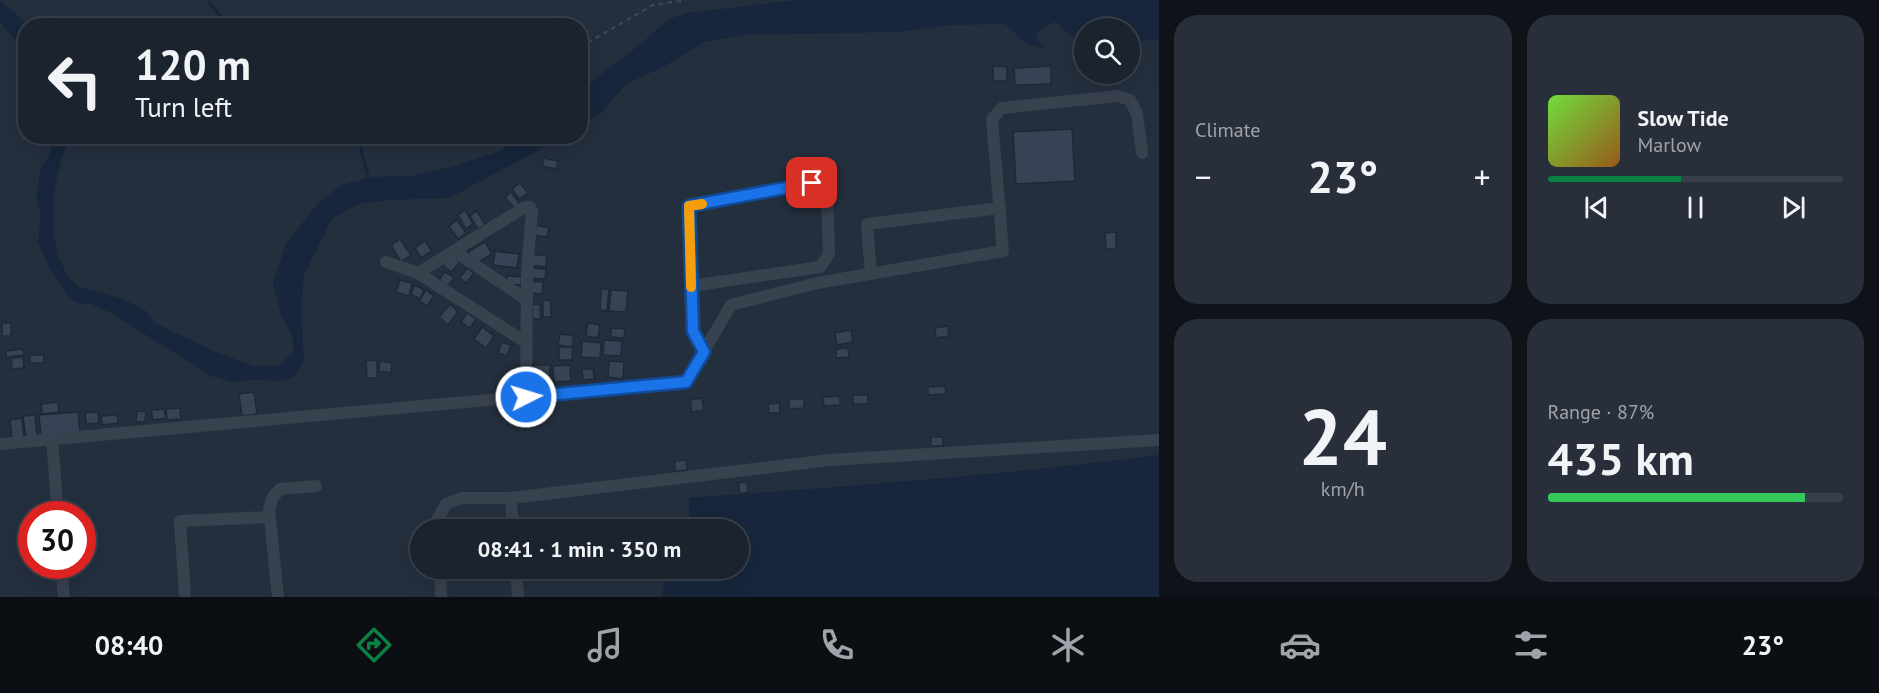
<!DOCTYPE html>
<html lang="en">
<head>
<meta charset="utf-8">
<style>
  body { margin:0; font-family:"PT Sans",sans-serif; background:#282f3a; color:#f1f3f6; height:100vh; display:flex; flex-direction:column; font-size:22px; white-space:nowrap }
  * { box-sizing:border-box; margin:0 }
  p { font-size:20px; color:#a0a4aa }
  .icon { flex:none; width:33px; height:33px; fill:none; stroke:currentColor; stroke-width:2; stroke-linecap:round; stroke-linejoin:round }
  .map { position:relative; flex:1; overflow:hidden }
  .panel { display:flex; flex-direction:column; gap:15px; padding:15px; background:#0f1319; width:720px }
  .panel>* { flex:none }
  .guide { position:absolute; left:18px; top:18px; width:570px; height:126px; border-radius:24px; box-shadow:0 6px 24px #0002,0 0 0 2px #39404a; background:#1b232e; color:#f1f3f6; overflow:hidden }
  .buttons { position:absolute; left:1074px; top:18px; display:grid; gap:12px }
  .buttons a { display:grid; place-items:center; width:66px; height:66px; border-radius:50%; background:#1b232e; box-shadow:0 6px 24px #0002,0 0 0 2px #39404a; font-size:30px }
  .speed { position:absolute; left:18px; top:501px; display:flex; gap:12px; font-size:30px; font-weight:700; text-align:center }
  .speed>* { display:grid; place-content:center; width:78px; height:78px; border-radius:50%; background:#1b232e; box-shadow:0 6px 24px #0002,0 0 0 2px #39404a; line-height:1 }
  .speed .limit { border:9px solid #d22; background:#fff; color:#111 }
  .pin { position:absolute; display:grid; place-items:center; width:51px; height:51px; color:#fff; margin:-26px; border-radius:12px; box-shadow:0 3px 9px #0006 }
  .me { position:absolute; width:66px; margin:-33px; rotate:85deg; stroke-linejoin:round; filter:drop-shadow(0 0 4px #0008) }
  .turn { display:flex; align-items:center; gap:21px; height:126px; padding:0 18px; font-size:27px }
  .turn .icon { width:78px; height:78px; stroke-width:2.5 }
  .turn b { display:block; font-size:42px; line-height:51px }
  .big { font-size:45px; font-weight:700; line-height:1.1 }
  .panel .widget { flex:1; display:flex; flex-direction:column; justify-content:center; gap:9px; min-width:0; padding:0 21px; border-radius:24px; background:#282f3a }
  .panel .dial { align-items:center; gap:0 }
  .dial b { font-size:78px; line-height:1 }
  .song { display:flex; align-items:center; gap:18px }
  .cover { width:72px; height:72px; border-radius:9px; background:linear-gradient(135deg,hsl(100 70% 55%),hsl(30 70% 35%)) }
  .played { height:6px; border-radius:3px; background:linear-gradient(90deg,#0b8043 45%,#39404a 45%) }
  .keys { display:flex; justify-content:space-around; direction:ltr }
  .heat { display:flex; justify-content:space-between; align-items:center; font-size:33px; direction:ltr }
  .charge { height:9px; border-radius:4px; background:linear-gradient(90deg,#34c759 87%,#39404a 0) }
  .panel .tiles { flex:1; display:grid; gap:15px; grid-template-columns:repeat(2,1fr) }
  .trip { position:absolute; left:410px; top:519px; width:339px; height:60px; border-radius:30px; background:#1b232e; box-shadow:0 6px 24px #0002,0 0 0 2px #39404a; font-weight:700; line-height:60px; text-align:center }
  .tabs { display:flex; height:96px; justify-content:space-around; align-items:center; background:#0b0e12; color:#a0a4aa }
  .tabs .icon { width:42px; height:42px }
  .tabs .on { color:#0b8043 }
  .tabs b { font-size:27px; color:#f1f3f6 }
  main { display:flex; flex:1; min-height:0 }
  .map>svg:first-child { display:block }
  .water { fill:#17263c }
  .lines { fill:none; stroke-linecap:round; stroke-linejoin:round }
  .stream { stroke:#17263c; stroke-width:3 }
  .building { fill:#364354; stroke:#1f2835; stroke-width:1.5 }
  .path { stroke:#3f5557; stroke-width:1.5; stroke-dasharray:4.5 4.5; stroke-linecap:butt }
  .minor { stroke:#38414e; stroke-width:12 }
  .route-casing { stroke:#114b97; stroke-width:15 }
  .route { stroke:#1a73e8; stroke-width:10 }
  .slow { stroke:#f59e0b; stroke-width:10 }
</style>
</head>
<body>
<main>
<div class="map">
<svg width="1159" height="597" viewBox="0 0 1159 597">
  <rect width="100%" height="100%" fill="#242f3e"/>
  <g class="water">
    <polygon points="0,0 28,25 26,26 25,52 0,22"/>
    <polygon points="796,0 1159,0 1159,39 1130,42 1130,28 1084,28 1084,48 1056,22 1040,29 1035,38 1046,48 1028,45 1005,24 950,25 898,32 741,35 705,42 663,67 626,84 599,115 581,124 581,90 643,42 669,19 688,13"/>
    <polygon points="53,137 74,137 64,150 57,176 54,196 53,229 58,255 67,275 79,287 120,298 145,310 155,323 213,351 254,366 279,365 293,351 293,338 281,315 273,283 286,244 317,204 342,185 371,177 410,176 452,167 501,151 513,137 563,137 449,198 389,200 358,204 332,219 304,275 301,307 304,360 294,377 283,381 254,380 232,382 211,376 111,313 91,304 77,303 70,298 50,269 38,242 41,214 36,194 41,168 49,156"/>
    <path d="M1159 455V597H662L665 577 670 569 738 568V530L689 529V498C846 486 1003 475 1159 455Z"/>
  </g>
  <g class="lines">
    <g class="stream">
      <polyline points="208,0 227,26"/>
      <path d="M359 136C360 152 366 166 369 181"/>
    </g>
  </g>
  <g class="building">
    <polygon points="993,66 1007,67 1007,81 993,81"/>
    <polygon points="1051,66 1051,84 1015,85 1014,68"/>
    <polygon points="1072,129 1075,181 1016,184 1013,132"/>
    <polygon points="544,158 558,161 556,169 542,166"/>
    <polygon points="520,183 528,193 519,199 512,189"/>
    <polygon points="511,192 520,204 514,208 505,197"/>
    <polygon points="465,210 473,224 466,229 458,215"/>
    <polygon points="477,211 485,225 478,229 470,216"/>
    <polygon points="457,220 466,233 458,239 449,226"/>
    <polygon points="536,225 549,228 547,237 534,235"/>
    <polygon points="1116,232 1116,249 1106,249 1105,233"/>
    <polygon points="400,239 411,255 401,262 391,245"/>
    <polygon points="425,241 432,251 421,258 415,248"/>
    <polygon points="485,242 492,254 475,264 468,252"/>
    <polygon points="495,251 519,254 517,268 493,265"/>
    <polygon points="532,254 547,256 546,267 530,265"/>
    <polygon points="451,255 460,262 451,272 443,265"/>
    <polygon points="467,268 474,273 466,283 460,278"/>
    <polygon points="530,268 546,269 545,279 530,278"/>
    <polygon points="445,272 454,278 448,286 439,280"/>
    <polygon points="507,276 522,277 521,285 506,284"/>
    <polygon points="400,280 412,283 409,296 396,292"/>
    <polygon points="529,281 543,282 542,294 529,293"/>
    <polygon points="415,285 424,290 420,299 411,294"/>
    <polygon points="601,289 609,289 607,311 600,310"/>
    <polygon points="426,290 434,296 427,306 419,301"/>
    <polygon points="611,290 628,291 626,312 609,311"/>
    <polygon points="543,300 551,301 551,317 543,317"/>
    <polygon points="450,304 458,312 448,325 439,317"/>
    <polygon points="540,304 541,319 533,319 532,305"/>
    <polygon points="467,313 476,319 470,328 461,322"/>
    <rect x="2" y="323" width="9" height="13"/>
    <polygon points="588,323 600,325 598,338 586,336"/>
    <polygon points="948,326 949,336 936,338 935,328"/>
    <polygon points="482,327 494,336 486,348 474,339"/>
    <polygon points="611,328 625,329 624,338 611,337"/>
    <polygon points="851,330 853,342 837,345 835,333"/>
    <polygon points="560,334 574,336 572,347 558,345"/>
    <polygon points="604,340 622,341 621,356 603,355"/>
    <polygon points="582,341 601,343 600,358 581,357"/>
    <polygon points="502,342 511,345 507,356 498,353"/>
    <polygon points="559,347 573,347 572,360 559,360"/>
    <polygon points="848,348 849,357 836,358 836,349"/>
    <polygon points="23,349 24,355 6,357 6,351"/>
    <rect x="30" y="355" width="14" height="8"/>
    <polygon points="23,357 24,368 12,369 11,358"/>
    <polygon points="377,360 377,378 367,378 366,361"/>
    <polygon points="380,361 392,363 391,373 379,371"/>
    <polygon points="609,361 624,362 623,379 608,377"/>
    <polygon points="529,365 550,365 550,383 530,384"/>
    <polygon points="570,365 571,381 554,382 553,366"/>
    <polygon points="582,369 593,369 594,379 583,380"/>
    <polygon points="945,386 946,394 928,395 928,387"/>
    <polygon points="254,392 257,414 242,416 239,394"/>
    <rect x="853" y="395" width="15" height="9"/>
    <polygon points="840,396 840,405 824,406 823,397"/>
    <polygon points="702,398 704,410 692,412 690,400"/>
    <polygon points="789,399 804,399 804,408 789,409"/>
    <polygon points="58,402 59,412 42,414 41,404"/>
    <polygon points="780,403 780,413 769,413 768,404"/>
    <polygon points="180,408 181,419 167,420 166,409"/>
    <polygon points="164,409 166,418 153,420 151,410"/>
    <polygon points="137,411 146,412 145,422 136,422"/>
    <polygon points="78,412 80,433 41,436 39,415"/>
    <polygon points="98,412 99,423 86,424 85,413"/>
    <polygon points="35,415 37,436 26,438 23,416"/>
    <polygon points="117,415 118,423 102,425 101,416"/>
    <polygon points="22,418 24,437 12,439 10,420"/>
    <rect x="931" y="437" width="12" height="9"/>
    <polygon points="686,460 687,470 675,471 675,461"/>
    <polygon points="747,482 748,492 740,494 738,483"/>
  </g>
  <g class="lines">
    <polyline class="path" points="580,47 653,5 686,0"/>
    <g class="minor">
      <polyline points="454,251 527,300"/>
      <polyline points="386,262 418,273"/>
      <polyline points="871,274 867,224 1000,208"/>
      <polyline points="691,286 820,267 829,254 827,193 823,185 812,183 689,206 693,331 704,352"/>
      <polyline points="526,397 527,272 532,211 530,207 525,207 418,273 527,343"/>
      <polyline points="52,440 58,514"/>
      <polyline points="0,444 686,382 731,305 817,283 1003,251 992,119 1002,108 1118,96 1130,100 1137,114 1142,153"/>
      <polyline points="438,530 438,518 446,504 462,498 511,498"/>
      <polyline points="513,530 511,498 830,460 1159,440"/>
      <polyline points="61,566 64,597"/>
      <polyline points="440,568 441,597"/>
      <polyline points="516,568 518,597"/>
      <polyline points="185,597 180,521 270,517"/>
      <polyline points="278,597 269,509 273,497 280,489 316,486"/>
    </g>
  </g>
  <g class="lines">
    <defs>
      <polyline id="route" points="526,397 686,382 704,352 693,331 689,206 812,183"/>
    </defs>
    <use href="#route" class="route-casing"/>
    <use href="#route" class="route"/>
    <polyline class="slow" points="691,287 689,206 702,204"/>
  </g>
</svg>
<div class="buttons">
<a><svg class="icon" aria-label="search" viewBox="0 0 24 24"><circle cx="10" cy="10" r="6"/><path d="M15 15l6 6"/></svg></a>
</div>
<div class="speed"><div class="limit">30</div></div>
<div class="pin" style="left:812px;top:183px;background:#d93025"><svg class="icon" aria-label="arrive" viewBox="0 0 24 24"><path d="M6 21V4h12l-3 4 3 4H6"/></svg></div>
<svg class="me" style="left:526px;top:397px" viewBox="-20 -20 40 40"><circle r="17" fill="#1a73e8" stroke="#fff" stroke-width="3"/><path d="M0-11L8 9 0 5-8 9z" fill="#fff"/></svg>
<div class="trip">08:41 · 1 min · 350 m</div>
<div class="guide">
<div class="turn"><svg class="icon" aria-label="left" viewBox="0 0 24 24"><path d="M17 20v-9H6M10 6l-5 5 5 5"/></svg><div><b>120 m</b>Turn left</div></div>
</div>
</div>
<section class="panel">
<div class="tiles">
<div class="widget"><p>Climate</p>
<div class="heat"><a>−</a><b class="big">23°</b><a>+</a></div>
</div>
<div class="widget">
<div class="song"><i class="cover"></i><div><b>Slow Tide</b><p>Marlow</p></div></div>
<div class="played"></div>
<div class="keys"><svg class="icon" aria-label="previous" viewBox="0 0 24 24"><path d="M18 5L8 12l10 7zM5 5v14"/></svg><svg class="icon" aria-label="pause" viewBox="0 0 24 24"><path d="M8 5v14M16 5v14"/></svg><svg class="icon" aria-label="next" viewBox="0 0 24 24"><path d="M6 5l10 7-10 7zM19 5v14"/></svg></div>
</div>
<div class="widget dial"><b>24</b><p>km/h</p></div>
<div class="widget"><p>Range · 87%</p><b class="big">435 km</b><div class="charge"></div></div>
</div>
</section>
</main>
<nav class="tabs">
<b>08:40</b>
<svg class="icon on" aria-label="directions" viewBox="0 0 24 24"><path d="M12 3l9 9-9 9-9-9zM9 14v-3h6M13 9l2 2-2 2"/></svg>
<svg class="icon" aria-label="music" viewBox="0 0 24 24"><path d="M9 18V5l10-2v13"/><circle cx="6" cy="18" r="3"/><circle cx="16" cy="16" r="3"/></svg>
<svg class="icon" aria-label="phone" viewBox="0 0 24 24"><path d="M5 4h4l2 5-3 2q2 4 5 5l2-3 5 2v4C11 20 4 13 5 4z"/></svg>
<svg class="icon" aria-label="climate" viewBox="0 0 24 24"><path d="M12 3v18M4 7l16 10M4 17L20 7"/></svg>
<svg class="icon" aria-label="car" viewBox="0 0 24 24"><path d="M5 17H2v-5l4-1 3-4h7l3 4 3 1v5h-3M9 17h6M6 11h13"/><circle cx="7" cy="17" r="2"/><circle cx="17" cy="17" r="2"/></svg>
<svg class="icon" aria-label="filters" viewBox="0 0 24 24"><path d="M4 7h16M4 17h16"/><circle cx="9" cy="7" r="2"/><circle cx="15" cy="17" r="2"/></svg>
<b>23°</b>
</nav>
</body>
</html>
